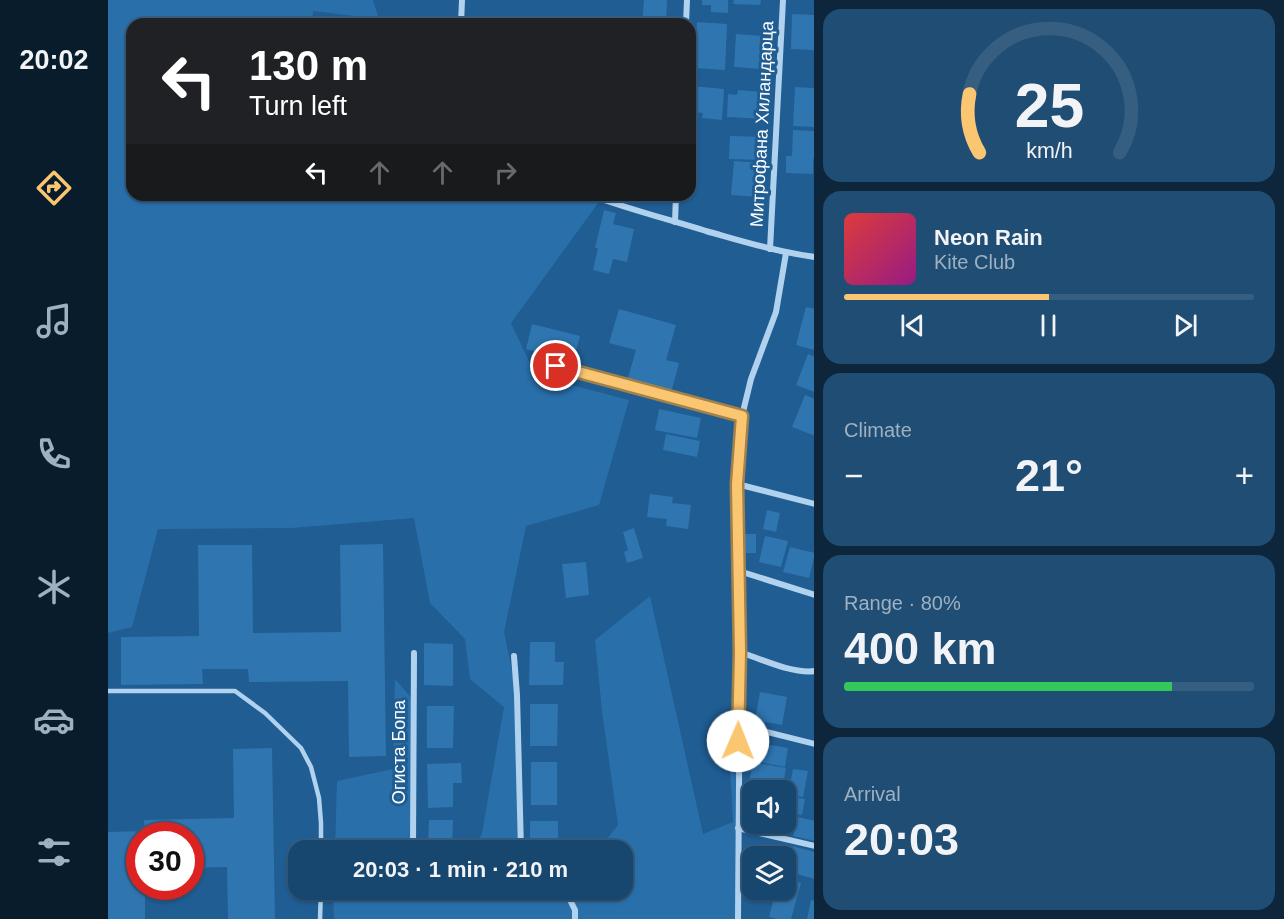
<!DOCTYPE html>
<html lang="en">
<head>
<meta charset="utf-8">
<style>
  body { margin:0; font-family:Arial,sans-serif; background:#204d73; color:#f1f3f6; height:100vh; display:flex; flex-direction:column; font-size:22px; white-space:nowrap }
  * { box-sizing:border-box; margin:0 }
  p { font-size:20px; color:#9eb1c2 }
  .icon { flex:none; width:33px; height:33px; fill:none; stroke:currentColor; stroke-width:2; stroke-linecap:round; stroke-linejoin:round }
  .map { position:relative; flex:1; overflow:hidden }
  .side { display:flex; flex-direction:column; gap:9px; padding:9px; background:#0d263c; width:470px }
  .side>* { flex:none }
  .hud { position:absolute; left:18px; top:18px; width:570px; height:183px; border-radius:18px; box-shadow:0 2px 4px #0004,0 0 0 2px #365e81; background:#202124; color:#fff; overflow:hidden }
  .fabs { position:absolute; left:634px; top:780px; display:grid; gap:12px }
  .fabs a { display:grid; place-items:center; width:54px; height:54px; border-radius:12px; background:#17466e; box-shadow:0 2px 4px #0004,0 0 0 2px #365e81; font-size:30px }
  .speed { position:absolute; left:18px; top:822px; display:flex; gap:12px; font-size:30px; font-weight:700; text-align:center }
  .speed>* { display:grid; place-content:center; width:78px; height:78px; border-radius:50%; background:#17466e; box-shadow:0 2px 4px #0004,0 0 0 2px #365e81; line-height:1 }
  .speed .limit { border:9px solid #d22; background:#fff; color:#111 }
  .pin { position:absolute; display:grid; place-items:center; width:51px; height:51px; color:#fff; margin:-26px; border:3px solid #fff; border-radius:50%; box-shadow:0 2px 6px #0007 }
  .me { position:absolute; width:66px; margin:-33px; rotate:1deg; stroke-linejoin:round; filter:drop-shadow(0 0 4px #0008) }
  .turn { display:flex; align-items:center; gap:21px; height:126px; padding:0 24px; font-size:27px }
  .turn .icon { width:78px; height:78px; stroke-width:2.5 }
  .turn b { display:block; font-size:42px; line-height:51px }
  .lanes { display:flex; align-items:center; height:57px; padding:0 24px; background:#0003; justify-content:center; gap:30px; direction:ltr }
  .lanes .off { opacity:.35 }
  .big { font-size:45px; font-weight:700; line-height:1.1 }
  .side .tile { flex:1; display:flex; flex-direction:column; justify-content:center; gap:9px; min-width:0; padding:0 21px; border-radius:18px; background:#204d73 }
  .side .dial { align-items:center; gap:0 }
  .dial svg { height:156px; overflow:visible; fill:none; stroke:#365e81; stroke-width:7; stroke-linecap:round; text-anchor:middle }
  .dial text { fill:#f1f3f6; stroke:none }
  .song { display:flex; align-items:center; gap:18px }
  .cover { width:72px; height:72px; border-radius:9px; background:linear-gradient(135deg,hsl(0 70% 55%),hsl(310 70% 35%)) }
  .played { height:6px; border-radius:3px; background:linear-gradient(90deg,#fbc672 50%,#365e81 50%) }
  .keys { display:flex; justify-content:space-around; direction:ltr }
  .heat { display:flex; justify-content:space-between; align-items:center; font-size:33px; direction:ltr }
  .charge { height:9px; border-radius:4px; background:linear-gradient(90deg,#34c759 80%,#365e81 0) }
  .trip { position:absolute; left:180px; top:840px; width:345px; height:60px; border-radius:18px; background:#17466e; box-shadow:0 2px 4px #0004,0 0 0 2px #365e81; font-weight:700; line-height:60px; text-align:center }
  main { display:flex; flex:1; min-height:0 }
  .tab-bar { display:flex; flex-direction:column; width:108px; justify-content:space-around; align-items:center; background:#091c2c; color:#9eb1c2 }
  .tab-bar .icon { width:42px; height:42px }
  .tab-bar .on { color:#fbc672 }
  .tab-bar b { font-size:27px; color:#f1f3f6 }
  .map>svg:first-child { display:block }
  .green { fill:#2970ab }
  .building { fill:#2f75b0 }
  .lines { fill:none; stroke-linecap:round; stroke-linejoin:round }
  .lane { stroke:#b1d2ee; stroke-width:4.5 }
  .street { stroke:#b1d2ee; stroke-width:6 }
  .route-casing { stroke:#a3814a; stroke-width:15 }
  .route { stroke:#fbc672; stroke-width:10 }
  .labels { text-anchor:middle; stroke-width:6; stroke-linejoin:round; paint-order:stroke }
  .street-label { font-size:18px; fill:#fff; stroke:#1f5d93 }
</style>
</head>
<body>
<main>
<nav class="tab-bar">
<b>20:02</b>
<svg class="icon on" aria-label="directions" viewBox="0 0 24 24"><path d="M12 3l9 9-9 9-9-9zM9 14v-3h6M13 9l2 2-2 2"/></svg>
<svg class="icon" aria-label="music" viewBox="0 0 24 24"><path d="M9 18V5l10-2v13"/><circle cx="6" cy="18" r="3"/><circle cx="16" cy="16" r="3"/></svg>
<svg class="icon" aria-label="phone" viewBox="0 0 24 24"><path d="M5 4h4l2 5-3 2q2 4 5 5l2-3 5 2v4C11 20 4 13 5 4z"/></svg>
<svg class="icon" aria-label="climate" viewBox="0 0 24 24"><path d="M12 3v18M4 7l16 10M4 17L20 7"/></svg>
<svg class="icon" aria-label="car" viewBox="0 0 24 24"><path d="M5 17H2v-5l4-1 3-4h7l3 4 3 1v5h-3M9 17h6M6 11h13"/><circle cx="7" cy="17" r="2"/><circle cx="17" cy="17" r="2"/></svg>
<svg class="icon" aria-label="filters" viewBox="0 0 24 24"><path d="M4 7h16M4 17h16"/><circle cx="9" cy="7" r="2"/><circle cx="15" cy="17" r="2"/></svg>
</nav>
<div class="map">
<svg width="707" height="919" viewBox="0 0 707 919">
  <rect width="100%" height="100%" fill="#1f5d93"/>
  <g class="green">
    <polygon points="0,0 265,0 271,19 205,11 204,24 24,24 24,195 481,195 493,199 403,323 428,376 521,400 491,505 418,526 396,632 409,695 413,850 368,850 374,833 396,707 362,679 357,639 322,603 306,518 183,528 50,529 24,627 0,633"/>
    <polygon points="542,596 595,834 625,822 620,730 630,741 631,919 226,919 225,890 514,890 514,850 490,850 510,825 494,711 487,640"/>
    <polygon points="287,679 306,701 305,850 227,850 229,781 285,769"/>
  </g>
  <g class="building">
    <polygon points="536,0 559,0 558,24 534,24"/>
    <polygon points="594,0 620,0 620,13 603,12 603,5 594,5"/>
    <polygon points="626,0 653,0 652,5 625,4"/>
    <polygon points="684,14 707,15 707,50 683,49"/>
    <polygon points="589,22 619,24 617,70 586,68"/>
    <polygon points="628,34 656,36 654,69 626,67"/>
    <polygon points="584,86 616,89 614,120 594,118 595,113 582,112"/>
    <polygon points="687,87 707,88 707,127 685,126"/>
    <polygon points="630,90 656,92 655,119 619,117 620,94 629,95"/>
    <polygon points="685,130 707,131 707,159 705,159 705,174 678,173 678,156 684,156"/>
    <polygon points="622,136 657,137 655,160 621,159"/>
    <polygon points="626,161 654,163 651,197 623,195"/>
    <polygon points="496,210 508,213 505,224 526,229 519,262 505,259 501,274 485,270 490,248 487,248"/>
    <polygon points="698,307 707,309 706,350 688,345"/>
    <polygon points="511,309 568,325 558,360 571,363 563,393 519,381 528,350 501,343"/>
    <polygon points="424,324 472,336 465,361 418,349"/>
    <polygon points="700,354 707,357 707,392 688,385"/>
    <polygon points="697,395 707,399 707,436 684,427"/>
    <polygon points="551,409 593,418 589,438 547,430"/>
    <polygon points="558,434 592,441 589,457 555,450"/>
    <polygon points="542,494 565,497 564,503 583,505 580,529 558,526 559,519 539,517"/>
    <polygon points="659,510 672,513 668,532 655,529"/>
    <polygon points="526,528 535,558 519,563 516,552 520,550 515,532"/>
    <rect x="637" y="534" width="11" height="19"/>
    <polygon points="657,536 680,541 673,567 651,562"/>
    <polygon points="275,544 278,756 241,757 240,681 141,682 140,669 94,669 95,684 13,685 13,637 91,636 90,545 144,545 145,633 233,632 232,545"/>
    <polygon points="682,547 707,553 701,578 675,572"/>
    <polygon points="478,562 481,595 458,598 454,564"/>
    <polygon points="422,642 447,642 447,662 456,662 455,685 421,685"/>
    <polygon points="316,643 345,644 345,686 316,685"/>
    <polygon points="652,692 679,697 674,725 647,720"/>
    <polygon points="422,704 450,704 449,746 422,746"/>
    <polygon points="319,706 346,706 345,748 319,748"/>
    <polygon points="651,743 680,748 677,767 647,761"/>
    <polygon points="164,748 167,919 120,919 119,867 82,868 82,836 32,836 32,886 37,886 37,919 0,919 0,832 37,831 36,820 126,818 125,749"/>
    <rect x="423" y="762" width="26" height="43"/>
    <polygon points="645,762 678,768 674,789 641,783"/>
    <polygon points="353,763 354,783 345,783 345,807 320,808 319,764"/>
    <polygon points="685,769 700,771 695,797 680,795"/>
    <polygon points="678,796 697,799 694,815 678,812"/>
    <polygon points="690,817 707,821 707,841 685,836"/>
    <polygon points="321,820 345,820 344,850 320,850"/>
    <rect x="422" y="821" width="28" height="29"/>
    <polygon points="680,845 707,852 707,879 678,871 678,856 677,856"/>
    <polygon points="678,879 693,883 683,919 669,919 661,917 668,890 678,890"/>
    <polygon points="703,900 707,901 707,919 699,919"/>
  </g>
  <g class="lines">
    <g class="lane">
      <polyline points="448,366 634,416"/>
      <polyline points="0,691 127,691 157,713 193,748 203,767 211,798 213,823 213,850"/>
      <polyline points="212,919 213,890"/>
    </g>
    <g class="street">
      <polyline points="353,24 354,0"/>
      <polyline points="578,24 579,0"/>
      <path d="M482 195C520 209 559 219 598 231 634 241 669 252 707 257"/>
      <polyline points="567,222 568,195"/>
      <polyline points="662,249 675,0"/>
      <polyline points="629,484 707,504"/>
      <polyline points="631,571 707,595"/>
      <path d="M632 652C653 659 684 674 707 671"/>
      <polyline points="406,656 409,695 413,850"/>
      <polyline points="631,725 707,744"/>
      <polyline points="630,828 707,846"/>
      <polyline points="305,850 306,653"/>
      <polyline points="457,890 467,910 467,919"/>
      <polyline points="630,919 632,652 629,484 634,416 643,379 668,312 678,253"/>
    </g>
  </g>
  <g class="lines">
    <defs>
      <polyline id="route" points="448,366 634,416 629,484 632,652 630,741"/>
    </defs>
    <use href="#route" class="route-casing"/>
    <use href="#route" class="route"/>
  </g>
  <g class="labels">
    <g class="street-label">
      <text transform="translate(654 124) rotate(-87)" y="6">Митрофана Хиландарца</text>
      <text transform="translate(291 752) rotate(-90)" y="6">Огиста Бопа</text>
    </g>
  </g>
</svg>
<div class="fabs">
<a><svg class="icon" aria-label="sound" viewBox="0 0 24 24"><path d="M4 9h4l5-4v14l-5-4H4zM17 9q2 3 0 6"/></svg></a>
<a><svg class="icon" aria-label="layers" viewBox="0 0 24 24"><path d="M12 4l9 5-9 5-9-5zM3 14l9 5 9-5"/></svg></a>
</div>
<div class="speed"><div class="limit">30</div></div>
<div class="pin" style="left:448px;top:366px;background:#d93025"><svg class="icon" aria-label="arrive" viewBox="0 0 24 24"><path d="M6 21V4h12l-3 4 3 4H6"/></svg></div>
<svg class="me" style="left:630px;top:741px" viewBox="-20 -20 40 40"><circle r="19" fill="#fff"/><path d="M0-13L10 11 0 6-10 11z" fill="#fbc672"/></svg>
<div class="trip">20:03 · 1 min · 210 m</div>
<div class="hud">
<div class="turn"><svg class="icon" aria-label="left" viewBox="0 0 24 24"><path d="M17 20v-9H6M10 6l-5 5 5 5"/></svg><div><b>130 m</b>Turn left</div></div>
<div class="lanes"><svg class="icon" aria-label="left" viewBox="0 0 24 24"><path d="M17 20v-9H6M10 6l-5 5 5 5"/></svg><svg class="icon off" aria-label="ahead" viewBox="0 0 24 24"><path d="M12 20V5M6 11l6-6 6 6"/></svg><svg class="icon off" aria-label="ahead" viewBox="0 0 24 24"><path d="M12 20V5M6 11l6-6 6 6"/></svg><svg class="icon off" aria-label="right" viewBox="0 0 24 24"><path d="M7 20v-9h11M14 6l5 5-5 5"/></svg></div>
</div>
</div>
<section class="side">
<div class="tile dial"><svg viewBox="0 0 100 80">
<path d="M14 69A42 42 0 1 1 86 69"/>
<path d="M14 69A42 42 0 0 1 9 39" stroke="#fbc672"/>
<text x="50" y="56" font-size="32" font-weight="700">25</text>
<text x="50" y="72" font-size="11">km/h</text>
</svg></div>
<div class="tile">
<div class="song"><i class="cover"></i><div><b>Neon Rain</b><p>Kite Club</p></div></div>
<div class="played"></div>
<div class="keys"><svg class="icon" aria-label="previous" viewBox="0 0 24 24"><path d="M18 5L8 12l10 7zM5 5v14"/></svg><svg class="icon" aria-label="pause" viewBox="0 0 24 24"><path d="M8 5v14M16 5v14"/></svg><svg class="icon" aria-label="next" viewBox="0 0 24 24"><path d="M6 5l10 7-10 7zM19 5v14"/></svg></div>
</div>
<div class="tile"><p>Climate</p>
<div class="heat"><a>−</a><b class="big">21°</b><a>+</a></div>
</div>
<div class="tile"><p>Range · 80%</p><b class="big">400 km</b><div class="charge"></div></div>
<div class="tile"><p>Arrival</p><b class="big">20:03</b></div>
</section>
</main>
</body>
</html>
